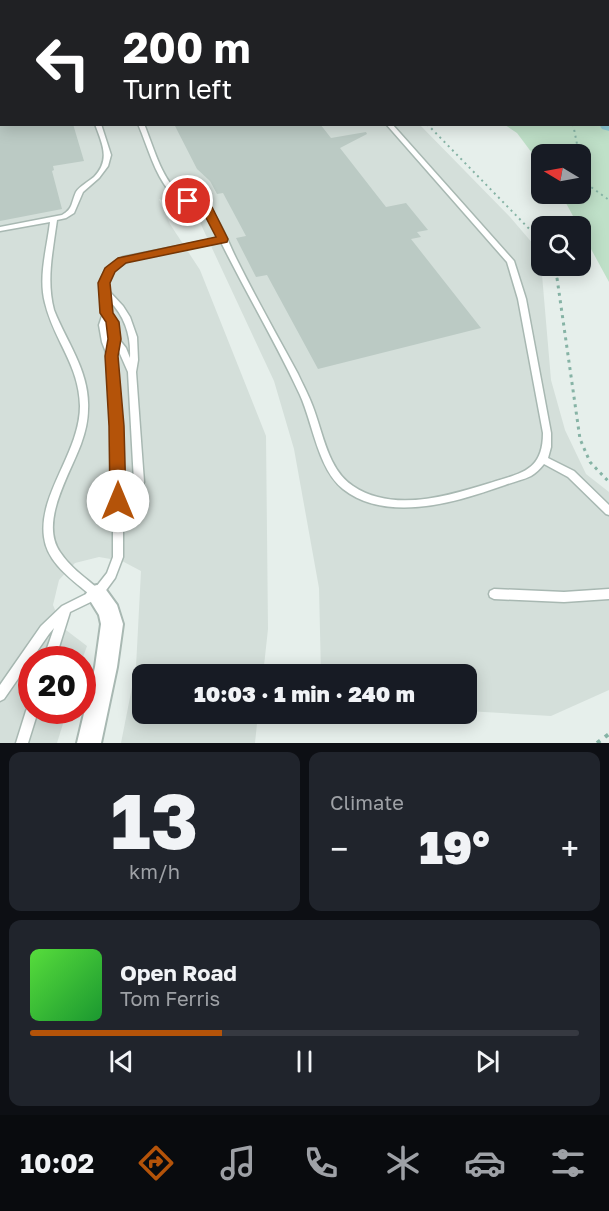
<!DOCTYPE html>
<html lang="en">
<head>
<meta charset="utf-8">
<style>
  body { margin:0; font-family:"Golos Text",sans-serif; background:#20242c; color:#f1f3f6; height:100vh; display:flex; flex-direction:column; font-size:22px; white-space:nowrap }
  * { box-sizing:border-box; margin:0 }
  p { font-size:20px; color:#9ea1a6 }
  .icon { flex:none; width:33px; height:33px; fill:none; stroke:currentColor; stroke-width:2; stroke-linecap:round; stroke-linejoin:round }
  .map { position:relative; height:743px; overflow:hidden }
  .sheet { display:flex; flex-direction:column; gap:9px; padding:9px; background:#0d0f14; flex:1 }
  .sheet>* { flex:none }
  .banner { position:absolute; left:0px; top:0px; width:609px; height:126px; box-shadow:0 3px 15px #0003; background:#202124; color:#fff; overflow:hidden }
  .needle { width:39px; rotate:280deg }
  .fabs { position:absolute; left:531px; top:144px; display:grid; gap:12px }
  .fabs a { display:grid; place-items:center; width:60px; height:60px; border-radius:12px; background:#171b24; box-shadow:0 3px 15px #0003; font-size:30px }
  .speed { position:absolute; left:18px; top:646px; display:flex; gap:12px; font-size:30px; font-weight:700; text-align:center }
  .speed>* { display:grid; place-content:center; width:78px; height:78px; border-radius:50%; background:#171b24; box-shadow:0 3px 15px #0003; line-height:1 }
  .speed .limit { border:9px solid #d22; background:#fff; color:#111 }
  .pin { position:absolute; display:grid; place-items:center; width:51px; height:51px; color:#fff; margin:-26px; border:3px solid #fff; border-radius:50%; box-shadow:0 2px 6px #0007 }
  .me { position:absolute; width:66px; margin:-33px; rotate:0deg; stroke-linejoin:round; filter:drop-shadow(0 0 4px #0008) }
  .turn { display:flex; align-items:center; gap:21px; height:126px; padding:0 24px; font-size:27px }
  .turn .icon { width:78px; height:78px; stroke-width:2.5 }
  .turn b { display:block; font-size:42px; line-height:51px }
  .big { font-size:45px; font-weight:800; line-height:1.1 }
  .sheet .card { flex:1; display:flex; flex-direction:column; justify-content:center; gap:9px; min-width:0; padding:0 21px; border-radius:12px; background:#20242c }
  .sheet .dial { align-items:center; gap:0 }
  .dial b { font-size:78px; line-height:1 }
  .song { display:flex; align-items:center; gap:18px }
  .cover { width:72px; height:72px; border-radius:9px; background:linear-gradient(135deg,hsl(110 70% 55%),hsl(130 70% 35%)) }
  .played { height:6px; border-radius:3px; background:linear-gradient(90deg,#b45309 35%,#363941 35%) }
  .keys { display:flex; justify-content:space-around; direction:ltr }
  .heat { display:flex; justify-content:space-between; align-items:center; font-size:33px; direction:ltr }
  .sheet .tiles { flex:1; display:grid; gap:9px; grid-template-columns:1fr 1fr }
  .card:last-child { grid-column:span 2 }
  .trip { position:absolute; left:132px; top:664px; width:345px; height:60px; border-radius:12px; background:#171b24; box-shadow:0 3px 15px #0003; font-weight:800; line-height:60px; text-align:center }
  .menu { display:flex; height:96px; justify-content:space-around; align-items:center; background:#090b0e; color:#9ea1a6 }
  .menu .icon { width:42px; height:42px }
  .menu .active { color:#b45309 }
  .menu b { font-size:27px; color:#f1f3f6 }
  .map>svg:first-child { display:block }
  .built { fill:#d4dfda }
  .green { fill:#bfe0c8 }
  .lines { fill:none; stroke-linecap:round; stroke-linejoin:round }
  .river { fill:#8ec9d4; fill-rule:evenodd }
  .building { fill:#bbcac4 }
  .lane-casing { stroke:#a8b8b2; stroke-width:3 }
  .street-casing { stroke:#a8b8b2; stroke-width:4 }
  .path-far3 { stroke:#86b3a5; stroke-width:1.5; stroke-dasharray:1.5 3; stroke-linecap:butt }
  .path-far2 { stroke:#86b3a5; stroke-width:2; stroke-dasharray:2 4; stroke-linecap:butt }
  .path-far1 { stroke:#86b3a5; stroke-width:3; stroke-dasharray:3 4.5; stroke-linecap:butt }
  .path { stroke:#86b3a5; stroke-width:4; stroke-dasharray:4 6; stroke-linecap:butt }
  .lane { fill:#fff; fill-rule:evenodd }
  .street { fill:#fff; fill-rule:evenodd }
  .route { fill:#b45309; stroke:#753606; stroke-width:1.5 }
</style>
</head>
<body>
<div class="map">
<svg width="609" height="743" viewBox="0 0 609 743">
  <rect width="100%" height="100%" fill="#e6efeb"/>
  <g class="built">
    <polygon points="0,0 121,1 2,2 2,124 420,125 510,217 534,245 541,263 551,380 565,430 586,474 609,492 609,690 551,716 467,711 466,675 321,675 319,588 294,449 274,381 197,216 159,199 170,224 200,270 266,436 268,629 263,675 142,675 142,714 258,714 255,743 121,743 136,667 141,571 122,561 99,557 75,563 68,570 59,580 53,605 62,627 87,646 82,660 32,660 32,711 67,711 57,743 0,743"/>
    <polygon points="432,0 609,0 609,37 608,2"/>
  </g>
  <polygon class="green" points="608,36 609,37 609,282 561,194 580,194 580,154 542,154 541,165 517,133 505,125 608,124"/>
  <g class="lines">
    <g class="river">
      <polygon points="403,0 419,0 420,2 404,2"/>
      <polygon points="608,116 609,116 609,131 602,129 599,124 608,124"/>
    </g>
  </g>
  <g class="building">
    <polygon points="0,124 73,124 84,161 53,166 54,170 52,171 62,209 0,221"/>
    <polygon points="174,124 320,124 331,138 366,132 367,134 340,148 386,207 406,203 428,230 417,232 421,237 411,239 481,328 318,369 267,275 256,277 236,238 246,236 223,193 217,194 210,181 197,169"/>
  </g>
  <g class="lines">
    <defs>
      <g id="lane">
        <polygon points="40,0 44,0 45,2 41,2"/>
        <rect x="93" y="0" width="4" height="2"/>
        <path d="M95 124H101L111 155 108 166 99 178 83 192 74 213 66 218 57 220C53 250 46 280 54 310 67 343 90 372 88 409 88 421 85 433 81 444 70 474 39 522 60 552 69 566 83 576 96 587L107 573 113 557V426L107 355 102 342 99 325 103 313 100 283 106 269 123 257 219 238C215 230 212 219 206 213 196 203 180 203 170 192 154 173 148 147 138 124H144C153 145 161 178 179 193 189 202 205 202 213 213 223 226 230 247 238 262 257 300 278 337 298 374 303 385 309 396 313 407 323 433 328 470 353 486 393 513 448 496 490 483 520 473 543 472 543 433L518 299 507 262 386 124H392L514 261 526 299 551 433V447L548 458 574 471 609 505V515L606 514 568 477 544 464C540 469 536 473 531 476 523 480 513 482 505 485 490 490 476 495 461 499 424 509 376 515 343 489 318 469 313 424 300 395 276 343 246 293 221 242L128 261 112 272 108 283 109 291 123 306 130 317 137 337 138 360 136 372 144 482 123 520V557L115 578 101 597 70 612 55 660H43L54 628 49 634 4 699 0 701V685L41 626 62 606 88 593C70 578 47 562 44 537 38 494 80 452 80 406 79 364 54 341 45 303 38 277 47 248 50 222L0 231V227L62 215C73 209 71 203 76 192 80 186 88 182 94 177 111 159 102 144 95 124ZM109 300C125 317 131 335 130 358L126 348 119 339 117 322 111 313ZM108 321 111 339 110 343 107 325ZM117 347 128 372 134 482 122 502 121 426 115 356Z"/>
        <polygon points="494,589 564,592 609,589 609,599 564,602 494,599 490,597 489,594 490,591"/>
        <polygon points="32,705 32,711 38,711 28,743 16,743 26,711 28,707"/>
      </g>
      <polygon id="street" points="97,585 104,587 117,605 123,624 117,667 101,743 77,743 95,667 101,624 99,615 86,594 90,587"/>
    </defs>
    <use href="#lane" class="lane-casing"/>
    <use href="#street" class="street-casing"/>
    <polyline class="path-far3" points="123,0 128,2"/>
    <g class="path-far2">
      <polyline points="427,124 542,242"/>
      <polyline points="573,124 579,154"/>
      <polyline points="580,174 584,182 609,200"/>
      <polyline points="554,266 557,279"/>
    </g>
    <polyline class="path-far1" points="557,278 580,439 590,462 609,482"/>
    <polyline class="path" points="597,743 609,734"/>
    <use href="#lane" class="lane"/>
    <use href="#street" class="street"/>
  </g>
  <polygon class="route" points="188,198 212,207 228,239 227,242 126,263 115,272 110,283 113,313 119,322 121,339 118,356 124,426 126,501 124,505 118,507 112,505 110,501 109,426 105,356 108,339 106,322 100,313 98,283 105,268 118,258 216,237 203,212 185,203 185,199"/>
</svg>
<div class="fabs">
<a><svg class="needle" viewBox="-14 -14 28 28"><path d="M0-13l5 13h-10z" fill="#e53935"/><path d="M0 13l5-13h-10z" fill="#9ea1a6"/></svg></a>
<a><svg class="icon" aria-label="search" viewBox="0 0 24 24"><circle cx="10" cy="10" r="6"/><path d="M15 15l6 6"/></svg></a>
</div>
<div class="speed"><div class="limit">20</div></div>
<div class="pin" style="left:188px;top:201px;background:#d93025"><svg class="icon" aria-label="arrive" viewBox="0 0 24 24"><path d="M6 21V4h12l-3 4 3 4H6"/></svg></div>
<svg class="me" style="left:118px;top:501px" viewBox="-20 -20 40 40"><circle r="19" fill="#fff"/><path d="M0-13L10 11 0 6-10 11z" fill="#b45309"/></svg>
<div class="trip">10:03 · 1 min · 240 m</div>
<div class="banner">
<div class="turn"><svg class="icon" aria-label="left" viewBox="0 0 24 24"><path d="M17 20v-9H6M10 6l-5 5 5 5"/></svg><div><b>200 m</b>Turn left</div></div>
</div>
</div>
<section class="sheet">
<div class="tiles">
<div class="card dial"><b>13</b><p>km/h</p></div>
<div class="card"><p>Climate</p>
<div class="heat"><a>−</a><b class="big">19°</b><a>+</a></div>
</div>
<div class="card">
<div class="song"><i class="cover"></i><div><b>Open Road</b><p>Tom Ferris</p></div></div>
<div class="played"></div>
<div class="keys"><svg class="icon" aria-label="previous" viewBox="0 0 24 24"><path d="M18 5L8 12l10 7zM5 5v14"/></svg><svg class="icon" aria-label="pause" viewBox="0 0 24 24"><path d="M8 5v14M16 5v14"/></svg><svg class="icon" aria-label="next" viewBox="0 0 24 24"><path d="M6 5l10 7-10 7zM19 5v14"/></svg></div>
</div>
</div>
</section>
<nav class="menu">
<b>10:02</b>
<svg class="icon active" aria-label="directions" viewBox="0 0 24 24"><path d="M12 3l9 9-9 9-9-9zM9 14v-3h6M13 9l2 2-2 2"/></svg>
<svg class="icon" aria-label="music" viewBox="0 0 24 24"><path d="M9 18V5l10-2v13"/><circle cx="6" cy="18" r="3"/><circle cx="16" cy="16" r="3"/></svg>
<svg class="icon" aria-label="phone" viewBox="0 0 24 24"><path d="M5 4h4l2 5-3 2q2 4 5 5l2-3 5 2v4C11 20 4 13 5 4z"/></svg>
<svg class="icon" aria-label="climate" viewBox="0 0 24 24"><path d="M12 3v18M4 7l16 10M4 17L20 7"/></svg>
<svg class="icon" aria-label="car" viewBox="0 0 24 24"><path d="M5 17H2v-5l4-1 3-4h7l3 4 3 1v5h-3M9 17h6M6 11h13"/><circle cx="7" cy="17" r="2"/><circle cx="17" cy="17" r="2"/></svg>
<svg class="icon" aria-label="filters" viewBox="0 0 24 24"><path d="M4 7h16M4 17h16"/><circle cx="9" cy="7" r="2"/><circle cx="15" cy="17" r="2"/></svg>
</nav>
</body>
</html>
